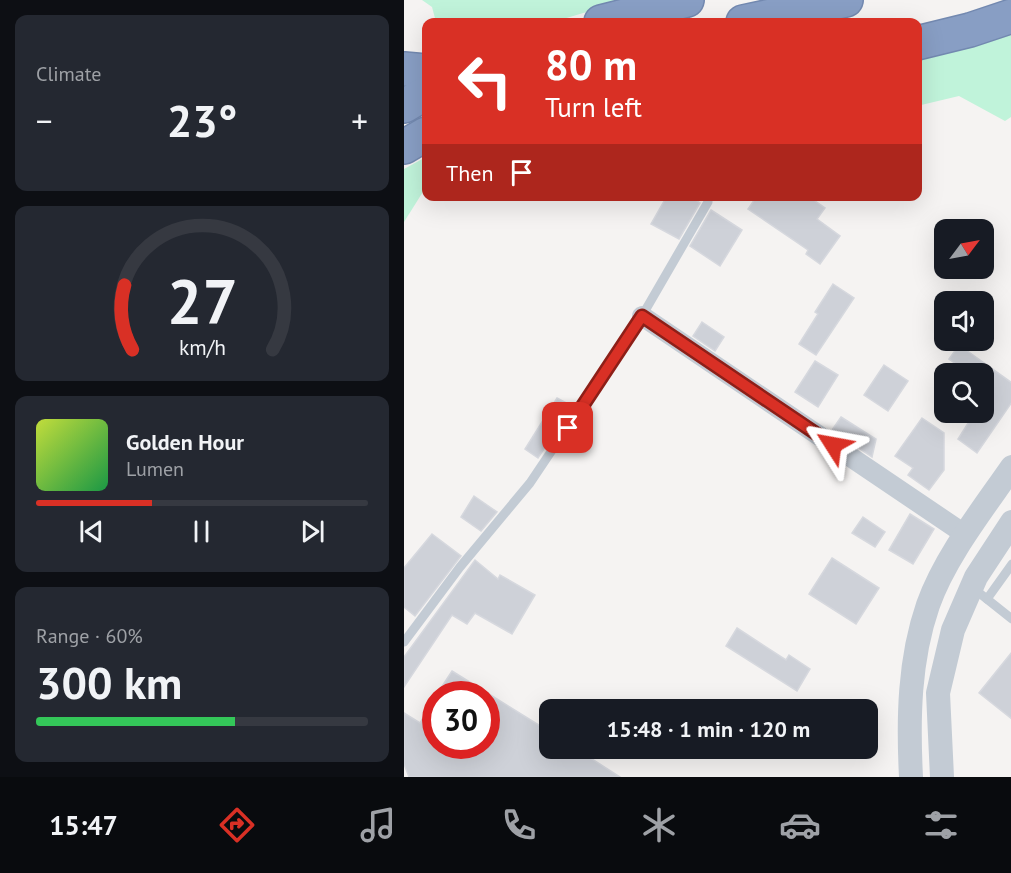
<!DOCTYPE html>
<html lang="en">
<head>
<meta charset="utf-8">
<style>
  body { margin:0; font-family:"PT Sans",sans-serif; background:#242831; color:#f1f3f6; height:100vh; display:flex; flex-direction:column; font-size:22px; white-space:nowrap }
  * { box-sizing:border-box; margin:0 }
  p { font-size:20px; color:#9ea1a6 }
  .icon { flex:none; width:33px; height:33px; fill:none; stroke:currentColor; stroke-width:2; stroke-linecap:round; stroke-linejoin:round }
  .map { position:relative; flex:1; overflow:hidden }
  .drawer { display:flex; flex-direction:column; gap:15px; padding:15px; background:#0d0f14; width:404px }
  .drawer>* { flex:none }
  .banner { position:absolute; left:18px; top:18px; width:500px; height:183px; border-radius:12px; box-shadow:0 6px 24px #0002; background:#d93025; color:#fff; overflow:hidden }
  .needle { width:39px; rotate:58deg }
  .controls { position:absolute; left:530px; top:219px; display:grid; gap:12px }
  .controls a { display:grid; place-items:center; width:60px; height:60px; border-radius:12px; background:#171b24; box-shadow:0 6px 24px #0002; font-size:30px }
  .speed { position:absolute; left:18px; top:681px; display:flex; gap:12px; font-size:30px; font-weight:700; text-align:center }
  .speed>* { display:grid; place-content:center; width:78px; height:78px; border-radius:50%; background:#171b24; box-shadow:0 6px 24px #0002; line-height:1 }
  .speed .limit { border:9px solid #d22; background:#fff; color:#111 }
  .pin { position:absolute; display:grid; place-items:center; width:51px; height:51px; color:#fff; margin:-26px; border-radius:12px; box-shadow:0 3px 9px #0006 }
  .me { position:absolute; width:66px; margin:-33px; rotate:304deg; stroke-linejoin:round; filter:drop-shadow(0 0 4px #0008) }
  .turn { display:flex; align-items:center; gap:21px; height:126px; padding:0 24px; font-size:27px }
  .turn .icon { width:78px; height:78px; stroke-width:2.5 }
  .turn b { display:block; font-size:42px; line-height:51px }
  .then { display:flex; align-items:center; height:57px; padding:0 24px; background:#0003; gap:12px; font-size:22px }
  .big { font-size:45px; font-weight:700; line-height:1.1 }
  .drawer .widget { flex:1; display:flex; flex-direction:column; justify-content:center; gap:9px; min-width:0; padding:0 21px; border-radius:12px; background:#242831 }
  .drawer .dial { align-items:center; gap:0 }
  .dial svg { height:156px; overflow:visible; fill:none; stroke:#363941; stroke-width:7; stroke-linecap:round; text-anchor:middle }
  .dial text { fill:#f1f3f6; stroke:none }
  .song { display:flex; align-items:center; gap:18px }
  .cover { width:72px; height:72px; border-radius:9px; background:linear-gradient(135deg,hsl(70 70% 55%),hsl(140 70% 35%)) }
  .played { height:6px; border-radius:3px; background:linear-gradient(90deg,#d93025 35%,#363941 35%) }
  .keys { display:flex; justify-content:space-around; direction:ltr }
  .heat { display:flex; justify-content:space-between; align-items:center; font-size:33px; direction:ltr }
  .charge { height:9px; border-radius:4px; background:linear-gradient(90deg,#34c759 60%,#363941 0) }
  .trip { position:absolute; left:135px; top:699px; width:339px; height:60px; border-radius:12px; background:#171b24; box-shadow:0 6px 24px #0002; font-weight:700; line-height:60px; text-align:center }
  .tab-bar { display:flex; height:96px; justify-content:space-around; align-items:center; background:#090b0e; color:#9ea1a6 }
  .tab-bar .icon { width:42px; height:42px }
  .tab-bar .active { color:#d93025 }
  .tab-bar b { font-size:27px; color:#f1f3f6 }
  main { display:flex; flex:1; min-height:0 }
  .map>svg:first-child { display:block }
  .green { fill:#c0f3da }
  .building { fill:#ced1d8; stroke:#d6d8de; stroke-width:1.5 }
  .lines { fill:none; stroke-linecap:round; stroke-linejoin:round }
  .motorway-casing { stroke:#7389b0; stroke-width:36 }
  .service { stroke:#c3cbd4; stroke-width:9 }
  .minor { stroke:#c3cbd4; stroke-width:20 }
  .tertiary { stroke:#c3cbd4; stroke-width:24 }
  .motorway { stroke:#889ec4; stroke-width:33 }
  .route-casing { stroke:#8d1f18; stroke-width:15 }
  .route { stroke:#d93025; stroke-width:10 }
</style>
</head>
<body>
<main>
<section class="drawer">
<div class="widget"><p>Climate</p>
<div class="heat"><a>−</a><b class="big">23°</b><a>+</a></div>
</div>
<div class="widget dial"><svg viewBox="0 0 100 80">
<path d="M14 69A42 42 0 1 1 86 69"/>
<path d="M14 69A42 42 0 0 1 10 36" stroke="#d93025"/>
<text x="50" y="56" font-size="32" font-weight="700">27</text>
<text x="50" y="72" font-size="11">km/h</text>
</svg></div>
<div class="widget">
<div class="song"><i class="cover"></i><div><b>Golden Hour</b><p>Lumen</p></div></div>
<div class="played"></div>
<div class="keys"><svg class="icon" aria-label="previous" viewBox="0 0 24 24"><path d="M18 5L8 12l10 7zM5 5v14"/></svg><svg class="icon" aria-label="pause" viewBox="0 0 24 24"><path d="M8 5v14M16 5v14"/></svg><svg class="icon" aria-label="next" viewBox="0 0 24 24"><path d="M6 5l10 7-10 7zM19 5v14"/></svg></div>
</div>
<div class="widget"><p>Range · 60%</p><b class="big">300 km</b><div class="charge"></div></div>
</section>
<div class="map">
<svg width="608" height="777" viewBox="0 0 608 777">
  <rect width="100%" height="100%" fill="#f5f3f2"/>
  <g class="green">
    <polygon points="18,0 223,0 149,22 32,22 28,7"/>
    <polygon points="607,22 607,117 601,121 555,96 513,106 513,50"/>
    <polygon points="22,157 22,187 0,222 0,169"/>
  </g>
  <g class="building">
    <polygon points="263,196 286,196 296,203 275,239 247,224"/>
    <polygon points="353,196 404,196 421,208 413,219 436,236 416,264 402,254 404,250 344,209"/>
    <polygon points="307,210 338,230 316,266 286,246"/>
    <polygon points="429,284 450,298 412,355 395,344 414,314 411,312"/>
    <polygon points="298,322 320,337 311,351 289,336"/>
    <polygon points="555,345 608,383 608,402 573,453 554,439 571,412 579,412 579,374 566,374 545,359"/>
    <polygon points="411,361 434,375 414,407 391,392"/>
    <polygon points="480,365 504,381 484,411 460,395"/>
    <polygon points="153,398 168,406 134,458 121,449"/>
    <polygon points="437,417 472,439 468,457 428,430"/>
    <polygon points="518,418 540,433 540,470 525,490 504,475 509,468 491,456"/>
    <polygon points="70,496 93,512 77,531 57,517"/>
    <polygon points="506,514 530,529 509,564 485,550"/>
    <polygon points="459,517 481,532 471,547 448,533"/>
    <polygon points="28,534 57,556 11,616 0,607 0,568"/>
    <polygon points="428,558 475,588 452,624 405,594"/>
    <polygon points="71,560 94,579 96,575 131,595 108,634 71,613 63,624 48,615 0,687 0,657"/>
    <polygon points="333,628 382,660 385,655 406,669 393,691 322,646"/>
    <polygon points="608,652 608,719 575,693"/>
    <polygon points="48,671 146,732 146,748 171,748 216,777 5,777 0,764 0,713 16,723 32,697 32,746 82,746 82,694 33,694"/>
  </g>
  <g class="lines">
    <defs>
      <g id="motorway">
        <polyline points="197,22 283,0"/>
        <polyline points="339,22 442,0"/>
        <polyline points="513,43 566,30 608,16"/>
        <polyline points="0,69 22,71"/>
        <polyline points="0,106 22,93"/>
        <polyline points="0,147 22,134"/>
      </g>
    </defs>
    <use href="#motorway" class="motorway-casing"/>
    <g class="service">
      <polyline points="569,588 608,619"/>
      <polyline points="583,599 608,564"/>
      <polyline points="0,642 56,567 126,483 238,316 304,202"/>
    </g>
    <polyline class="minor" points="238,316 562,535"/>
    <g class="tertiary">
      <path d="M507 777C504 719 505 660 524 605 541 557 579 509 608 467"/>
      <polyline points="538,777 534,693 549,630 572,577 608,522"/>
    </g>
    <use href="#motorway" class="motorway"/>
  </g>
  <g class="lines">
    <defs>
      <polyline id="route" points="164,428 238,316 429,445"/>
    </defs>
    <use href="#route" class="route-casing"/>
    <use href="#route" class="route"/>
  </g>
</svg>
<div class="controls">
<a><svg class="needle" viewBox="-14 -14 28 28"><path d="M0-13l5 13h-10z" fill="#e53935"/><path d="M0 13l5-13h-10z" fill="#9ea1a6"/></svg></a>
<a><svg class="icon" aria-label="sound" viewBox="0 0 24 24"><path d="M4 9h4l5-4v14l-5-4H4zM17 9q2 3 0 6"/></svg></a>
<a><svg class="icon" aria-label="search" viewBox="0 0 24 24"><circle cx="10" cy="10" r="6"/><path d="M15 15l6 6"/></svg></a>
</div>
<div class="speed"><div class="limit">30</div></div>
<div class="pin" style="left:164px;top:428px;background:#d93025"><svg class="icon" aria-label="arrive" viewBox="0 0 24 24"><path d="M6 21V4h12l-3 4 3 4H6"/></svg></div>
<svg class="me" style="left:429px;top:445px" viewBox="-20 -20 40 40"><path d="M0-17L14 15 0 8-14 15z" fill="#d93025" stroke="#fff" stroke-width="4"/></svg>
<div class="trip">15:48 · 1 min · 120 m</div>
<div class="banner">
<div class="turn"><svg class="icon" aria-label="left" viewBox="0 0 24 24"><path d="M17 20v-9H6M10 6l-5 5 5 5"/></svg><div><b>80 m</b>Turn left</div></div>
<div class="then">Then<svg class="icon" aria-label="arrive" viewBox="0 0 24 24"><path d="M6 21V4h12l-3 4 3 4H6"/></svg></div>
</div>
</div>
</main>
<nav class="tab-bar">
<b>15:47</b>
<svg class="icon active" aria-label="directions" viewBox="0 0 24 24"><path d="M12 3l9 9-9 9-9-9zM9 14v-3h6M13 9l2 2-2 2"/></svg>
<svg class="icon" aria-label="music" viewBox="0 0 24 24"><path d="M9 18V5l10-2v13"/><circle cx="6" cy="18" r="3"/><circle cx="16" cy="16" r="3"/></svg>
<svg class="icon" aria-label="phone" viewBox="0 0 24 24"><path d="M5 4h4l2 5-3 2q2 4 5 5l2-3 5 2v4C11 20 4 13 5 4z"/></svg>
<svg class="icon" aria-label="climate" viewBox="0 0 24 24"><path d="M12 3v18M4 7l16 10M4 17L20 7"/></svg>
<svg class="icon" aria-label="car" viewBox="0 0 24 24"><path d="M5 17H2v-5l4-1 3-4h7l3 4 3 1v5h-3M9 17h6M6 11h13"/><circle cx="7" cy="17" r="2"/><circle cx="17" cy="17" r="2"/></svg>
<svg class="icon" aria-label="filters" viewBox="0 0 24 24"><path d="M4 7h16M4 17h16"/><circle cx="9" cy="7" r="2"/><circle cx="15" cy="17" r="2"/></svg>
</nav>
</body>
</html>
